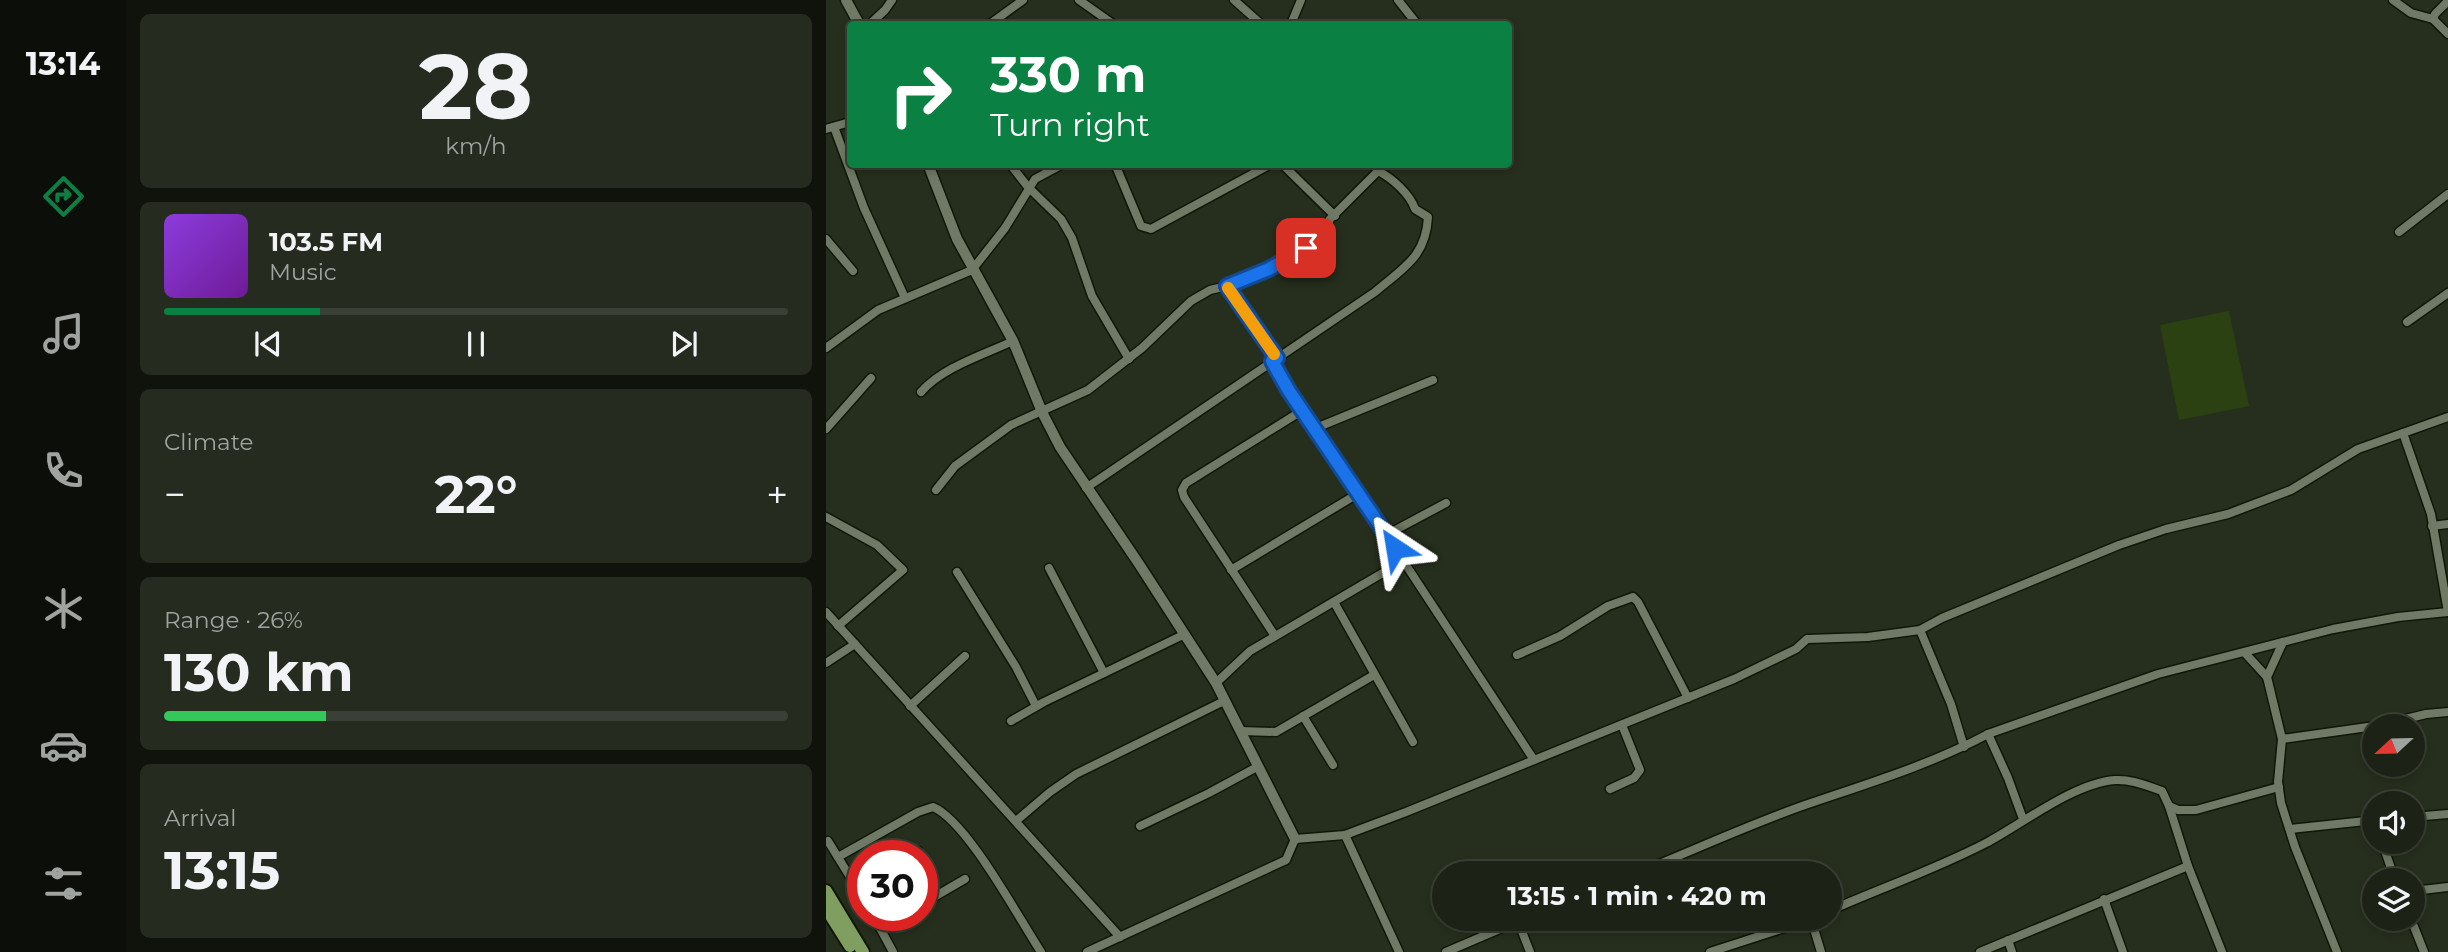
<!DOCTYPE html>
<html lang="en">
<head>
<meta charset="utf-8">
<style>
  body { margin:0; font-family:Montserrat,sans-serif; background:#252b1f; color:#f1f3f6; height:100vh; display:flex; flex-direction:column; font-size:26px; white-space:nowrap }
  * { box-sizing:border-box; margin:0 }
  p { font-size:23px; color:#a0a4a1 }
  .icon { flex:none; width:38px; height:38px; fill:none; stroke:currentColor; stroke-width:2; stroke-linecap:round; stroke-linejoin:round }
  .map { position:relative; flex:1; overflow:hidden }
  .panel { display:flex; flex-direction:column; gap:14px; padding:14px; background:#0f130c; width:700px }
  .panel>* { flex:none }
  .banner { position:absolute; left:21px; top:21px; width:665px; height:147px; border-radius:7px; box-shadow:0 4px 10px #0003,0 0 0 2px #3a4035; background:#0b8043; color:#fff; overflow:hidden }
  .needle { width:46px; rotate:248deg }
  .fabs { position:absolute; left:1536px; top:714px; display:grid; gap:14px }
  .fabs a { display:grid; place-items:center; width:63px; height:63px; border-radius:50%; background:#1c2316; box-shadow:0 4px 10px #0003,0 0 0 2px #3a4035; font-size:35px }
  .speed { position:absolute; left:21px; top:840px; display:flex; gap:14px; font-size:35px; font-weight:700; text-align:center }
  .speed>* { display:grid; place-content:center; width:91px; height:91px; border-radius:50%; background:#1c2316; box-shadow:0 4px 10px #0003,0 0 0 2px #3a4035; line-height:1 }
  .speed .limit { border:10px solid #d22; background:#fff; color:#111 }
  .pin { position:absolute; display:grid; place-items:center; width:60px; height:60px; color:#fff; margin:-30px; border-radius:14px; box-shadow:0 4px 10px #0006 }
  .me { position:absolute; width:77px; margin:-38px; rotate:327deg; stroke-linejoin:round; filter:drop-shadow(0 0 5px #0008) }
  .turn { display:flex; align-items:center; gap:24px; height:147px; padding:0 28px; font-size:32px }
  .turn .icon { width:91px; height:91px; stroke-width:2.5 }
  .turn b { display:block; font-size:49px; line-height:60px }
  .big { font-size:52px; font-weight:700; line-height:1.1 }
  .panel .widget { flex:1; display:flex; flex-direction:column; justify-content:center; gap:10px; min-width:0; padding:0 24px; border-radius:10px; background:#252b1f }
  .panel .dial { align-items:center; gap:0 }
  .dial b { font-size:91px; line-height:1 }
  .song { display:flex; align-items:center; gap:21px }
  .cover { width:84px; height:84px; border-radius:10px; background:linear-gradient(135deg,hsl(270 70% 55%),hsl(280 70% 35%)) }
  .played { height:7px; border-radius:4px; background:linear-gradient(90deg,#0b8043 25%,#3a4035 25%) }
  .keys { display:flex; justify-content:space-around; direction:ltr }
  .heat { display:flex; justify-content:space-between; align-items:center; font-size:38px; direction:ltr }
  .charge { height:10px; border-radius:5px; background:linear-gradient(90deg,#34c759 26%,#3a4035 0) }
  .trip { position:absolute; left:606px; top:861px; width:410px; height:70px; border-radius:35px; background:#1c2316; box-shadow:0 4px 10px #0003,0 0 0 2px #3a4035; font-weight:700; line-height:70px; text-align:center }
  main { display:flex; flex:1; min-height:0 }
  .tab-bar { display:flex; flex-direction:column; width:126px; justify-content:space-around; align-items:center; background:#0b0e09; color:#a0a4a1 }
  .tab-bar .icon { width:49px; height:49px }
  .tab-bar .on { color:#0b8043 }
  .tab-bar b { font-size:32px; color:#f1f3f6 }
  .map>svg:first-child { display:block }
  .green { fill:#2c4111 }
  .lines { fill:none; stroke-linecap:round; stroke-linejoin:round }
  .minor-casing { stroke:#0f1707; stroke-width:11 }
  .tertiary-casing { stroke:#0f1707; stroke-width:13 }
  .trunk-casing { stroke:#0f1707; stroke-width:16 }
  .minor { stroke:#6f7965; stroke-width:8 }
  .tertiary { stroke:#6f7965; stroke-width:10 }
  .trunk { stroke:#7f9e60; stroke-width:12 }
  .route-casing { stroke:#114b97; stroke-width:18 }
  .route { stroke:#1a73e8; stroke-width:12 }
  .slow { stroke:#f59e0b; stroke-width:12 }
</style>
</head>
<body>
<main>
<nav class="tab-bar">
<b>13:14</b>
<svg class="icon on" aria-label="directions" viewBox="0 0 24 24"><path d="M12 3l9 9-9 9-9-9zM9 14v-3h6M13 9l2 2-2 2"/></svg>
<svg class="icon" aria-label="music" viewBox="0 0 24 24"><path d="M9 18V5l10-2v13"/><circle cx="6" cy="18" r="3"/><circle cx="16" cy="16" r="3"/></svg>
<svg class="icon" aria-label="phone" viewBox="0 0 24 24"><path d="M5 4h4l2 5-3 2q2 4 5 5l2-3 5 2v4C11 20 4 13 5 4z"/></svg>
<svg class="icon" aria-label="climate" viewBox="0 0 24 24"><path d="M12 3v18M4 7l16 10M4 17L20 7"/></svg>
<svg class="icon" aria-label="car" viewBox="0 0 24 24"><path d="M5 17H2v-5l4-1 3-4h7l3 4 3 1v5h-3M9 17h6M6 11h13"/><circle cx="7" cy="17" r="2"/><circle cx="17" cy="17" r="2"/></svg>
<svg class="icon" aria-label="filters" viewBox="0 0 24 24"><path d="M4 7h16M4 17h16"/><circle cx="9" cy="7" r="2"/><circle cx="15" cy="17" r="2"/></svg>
</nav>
<section class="panel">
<div class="widget dial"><b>28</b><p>km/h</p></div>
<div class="widget">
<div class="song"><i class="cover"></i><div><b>103.5 FM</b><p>Music</p></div></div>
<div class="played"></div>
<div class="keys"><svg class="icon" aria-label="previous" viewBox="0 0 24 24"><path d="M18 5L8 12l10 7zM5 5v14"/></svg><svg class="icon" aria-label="pause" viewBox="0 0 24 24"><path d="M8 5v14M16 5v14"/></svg><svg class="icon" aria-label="next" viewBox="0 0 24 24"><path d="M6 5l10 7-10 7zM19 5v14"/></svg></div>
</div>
<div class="widget"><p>Climate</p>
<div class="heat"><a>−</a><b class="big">22°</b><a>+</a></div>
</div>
<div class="widget"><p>Range · 26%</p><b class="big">130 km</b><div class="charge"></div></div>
<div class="widget"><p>Arrival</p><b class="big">13:15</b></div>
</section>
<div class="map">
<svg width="1622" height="952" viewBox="0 0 1622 952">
  <rect width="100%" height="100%" fill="#262f1d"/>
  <polygon class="green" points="1403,311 1423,406 1353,420 1334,325"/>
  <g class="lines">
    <defs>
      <g id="minor">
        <polyline points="253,0 287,24"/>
        <polyline points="408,0 435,24"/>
        <polyline points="572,0 591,24"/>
        <polyline points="1567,0 1585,13 1607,19 1622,34"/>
        <polyline points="1607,19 1609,14 1622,1"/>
        <polyline points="44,24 59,10 66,0"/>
        <polyline points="164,24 197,0"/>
        <polyline points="465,24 475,0"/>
        <polyline points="8,127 38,208 79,298"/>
        <polyline points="0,129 24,122"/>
        <polyline points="184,164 202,187 235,219 246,238 266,296 303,359"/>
        <polyline points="289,164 315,226 325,229 445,164"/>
        <polyline points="456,164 509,216"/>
        <polyline points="1573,232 1622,194"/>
        <polyline points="0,239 27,271"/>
        <polyline points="401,286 451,358"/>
        <polyline points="1581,322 1622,293"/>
        <polyline points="0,348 52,310 146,270 179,228 209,179 237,164"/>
        <polyline points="446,361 463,391 494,434 708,760"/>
        <path d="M95 392C117 367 157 355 187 341"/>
        <polyline points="490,428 607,380"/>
        <polyline points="0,429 45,378"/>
        <polyline points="1577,433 1605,514 1622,612"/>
        <path d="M110 490 129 466 185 425 262 390 316 348 365 301 384 290 401 286 443 269 480 249 497 236 504 219 552 171C566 178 584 194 589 209L602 217C600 257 577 268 549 292L260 488"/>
        <polyline points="0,517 51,545 77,570 12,626"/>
        <polyline points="1606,526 1622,524"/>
        <polyline points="560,535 620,503"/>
        <polyline points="223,568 278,673"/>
        <polyline points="405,570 533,493"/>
        <polyline points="131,572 190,667 210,706"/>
        <polyline points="508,602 587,742"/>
        <polyline points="0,612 294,937"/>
        <polyline points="1094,630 1125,704 1138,747"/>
        <polyline points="449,636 358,497 356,490 360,483 477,410"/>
        <polyline points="1419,653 1441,677 1456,739 1452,782 1455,803 1469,847 1511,952"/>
        <polyline points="691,655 734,636 782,606 807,597 812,602 862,698"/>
        <polyline points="0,663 29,644"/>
        <polyline points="1441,677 1457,642"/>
        <polyline points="390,683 424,651 577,561"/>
        <polyline points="84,706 139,656"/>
        <polyline points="477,716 507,765"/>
        <polyline points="185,721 218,702 357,635"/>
        <polyline points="1551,726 1600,714 1622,712"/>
        <polyline points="415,731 450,732 548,675"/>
        <polyline points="1162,734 1182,778 1197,819"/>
        <polyline points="1456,739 1549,726"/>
        <polyline points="784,789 808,778 814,770 796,725"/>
        <polyline points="1343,806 1362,866 1396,952"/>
        <polyline points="1587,817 1622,814"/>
        <polyline points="190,821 224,792 250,774 398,701"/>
        <polyline points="314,826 383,793 431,767"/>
        <polyline points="1464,829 1549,820"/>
        <polyline points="519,835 573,952"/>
        <polyline points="2,841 37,898"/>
        <polyline points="1556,842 1569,880"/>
        <polyline points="84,856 92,851"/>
        <path d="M12 857 92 812 107 807C141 821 192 917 215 952"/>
        <path d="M811 873C866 851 922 825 979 805 1040 784 1104 765 1162 734L1332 674 1507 629 1572 617 1622 612"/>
        <polyline points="1587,891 1622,887"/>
        <polyline points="1278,899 1297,952"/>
        <polyline points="96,904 139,879"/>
        <path d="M1003 911C1055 888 1110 869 1160 843 1196 824 1248 783 1289 780 1306 779 1321 786 1336 791L1343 806 1352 810H1370L1453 787"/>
        <polyline points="47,915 67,952"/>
        <polyline points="985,919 995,952"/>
        <polyline points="1585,919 1598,952"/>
        <polyline points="692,921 704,952"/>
        <polyline points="54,928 76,915"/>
        <polyline points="1182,940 1186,952"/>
        <polyline points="261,952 460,860 469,839 519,835 580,812 908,679 970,649 981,639 1042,637 1094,630 1116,618 1293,545 1340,529 1402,514 1465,490 1532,449 1622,417"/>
        <polyline points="620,952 697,919"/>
        <polyline points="884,952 986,919"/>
        <polyline points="1154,952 1362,866"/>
      </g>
      <g id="tertiary">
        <polyline points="20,0 33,24"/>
        <polyline points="102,164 131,239 187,341 216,412 234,447 313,564 390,683 469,839"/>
      </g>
      <g id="trunk">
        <polyline points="0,891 37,952"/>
        <polyline points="0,908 24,946"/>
      </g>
    </defs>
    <use href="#minor" class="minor-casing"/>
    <use href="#tertiary" class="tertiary-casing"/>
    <use href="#trunk" class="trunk-casing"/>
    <use href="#minor" class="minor"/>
    <use href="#tertiary" class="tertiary"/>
    <use href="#trunk" class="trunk"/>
  </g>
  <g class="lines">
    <defs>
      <polyline id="route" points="480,248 443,269 401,286 451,358 446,361 463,391 569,548"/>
    </defs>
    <use href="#route" class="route-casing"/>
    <use href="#route" class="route"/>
    <polyline class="slow" points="402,288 448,354"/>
  </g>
</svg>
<div class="fabs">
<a><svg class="needle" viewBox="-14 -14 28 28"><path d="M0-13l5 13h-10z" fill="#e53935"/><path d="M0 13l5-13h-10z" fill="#a0a4a1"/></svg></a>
<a><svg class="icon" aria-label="sound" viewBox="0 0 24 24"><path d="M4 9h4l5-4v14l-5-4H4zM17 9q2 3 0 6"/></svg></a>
<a><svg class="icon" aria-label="layers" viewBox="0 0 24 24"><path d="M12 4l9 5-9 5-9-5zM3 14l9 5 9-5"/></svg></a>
</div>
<div class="speed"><div class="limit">30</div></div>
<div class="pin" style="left:480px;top:248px;background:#d93025"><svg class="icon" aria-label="arrive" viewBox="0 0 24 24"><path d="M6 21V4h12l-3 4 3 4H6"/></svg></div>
<svg class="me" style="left:569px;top:548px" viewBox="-20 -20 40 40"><path d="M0-17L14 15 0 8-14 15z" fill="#1a73e8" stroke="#fff" stroke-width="4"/></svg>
<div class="trip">13:15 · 1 min · 420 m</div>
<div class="banner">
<div class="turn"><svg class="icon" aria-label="right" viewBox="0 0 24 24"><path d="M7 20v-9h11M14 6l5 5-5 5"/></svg><div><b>330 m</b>Turn right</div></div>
</div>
</div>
</main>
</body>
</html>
